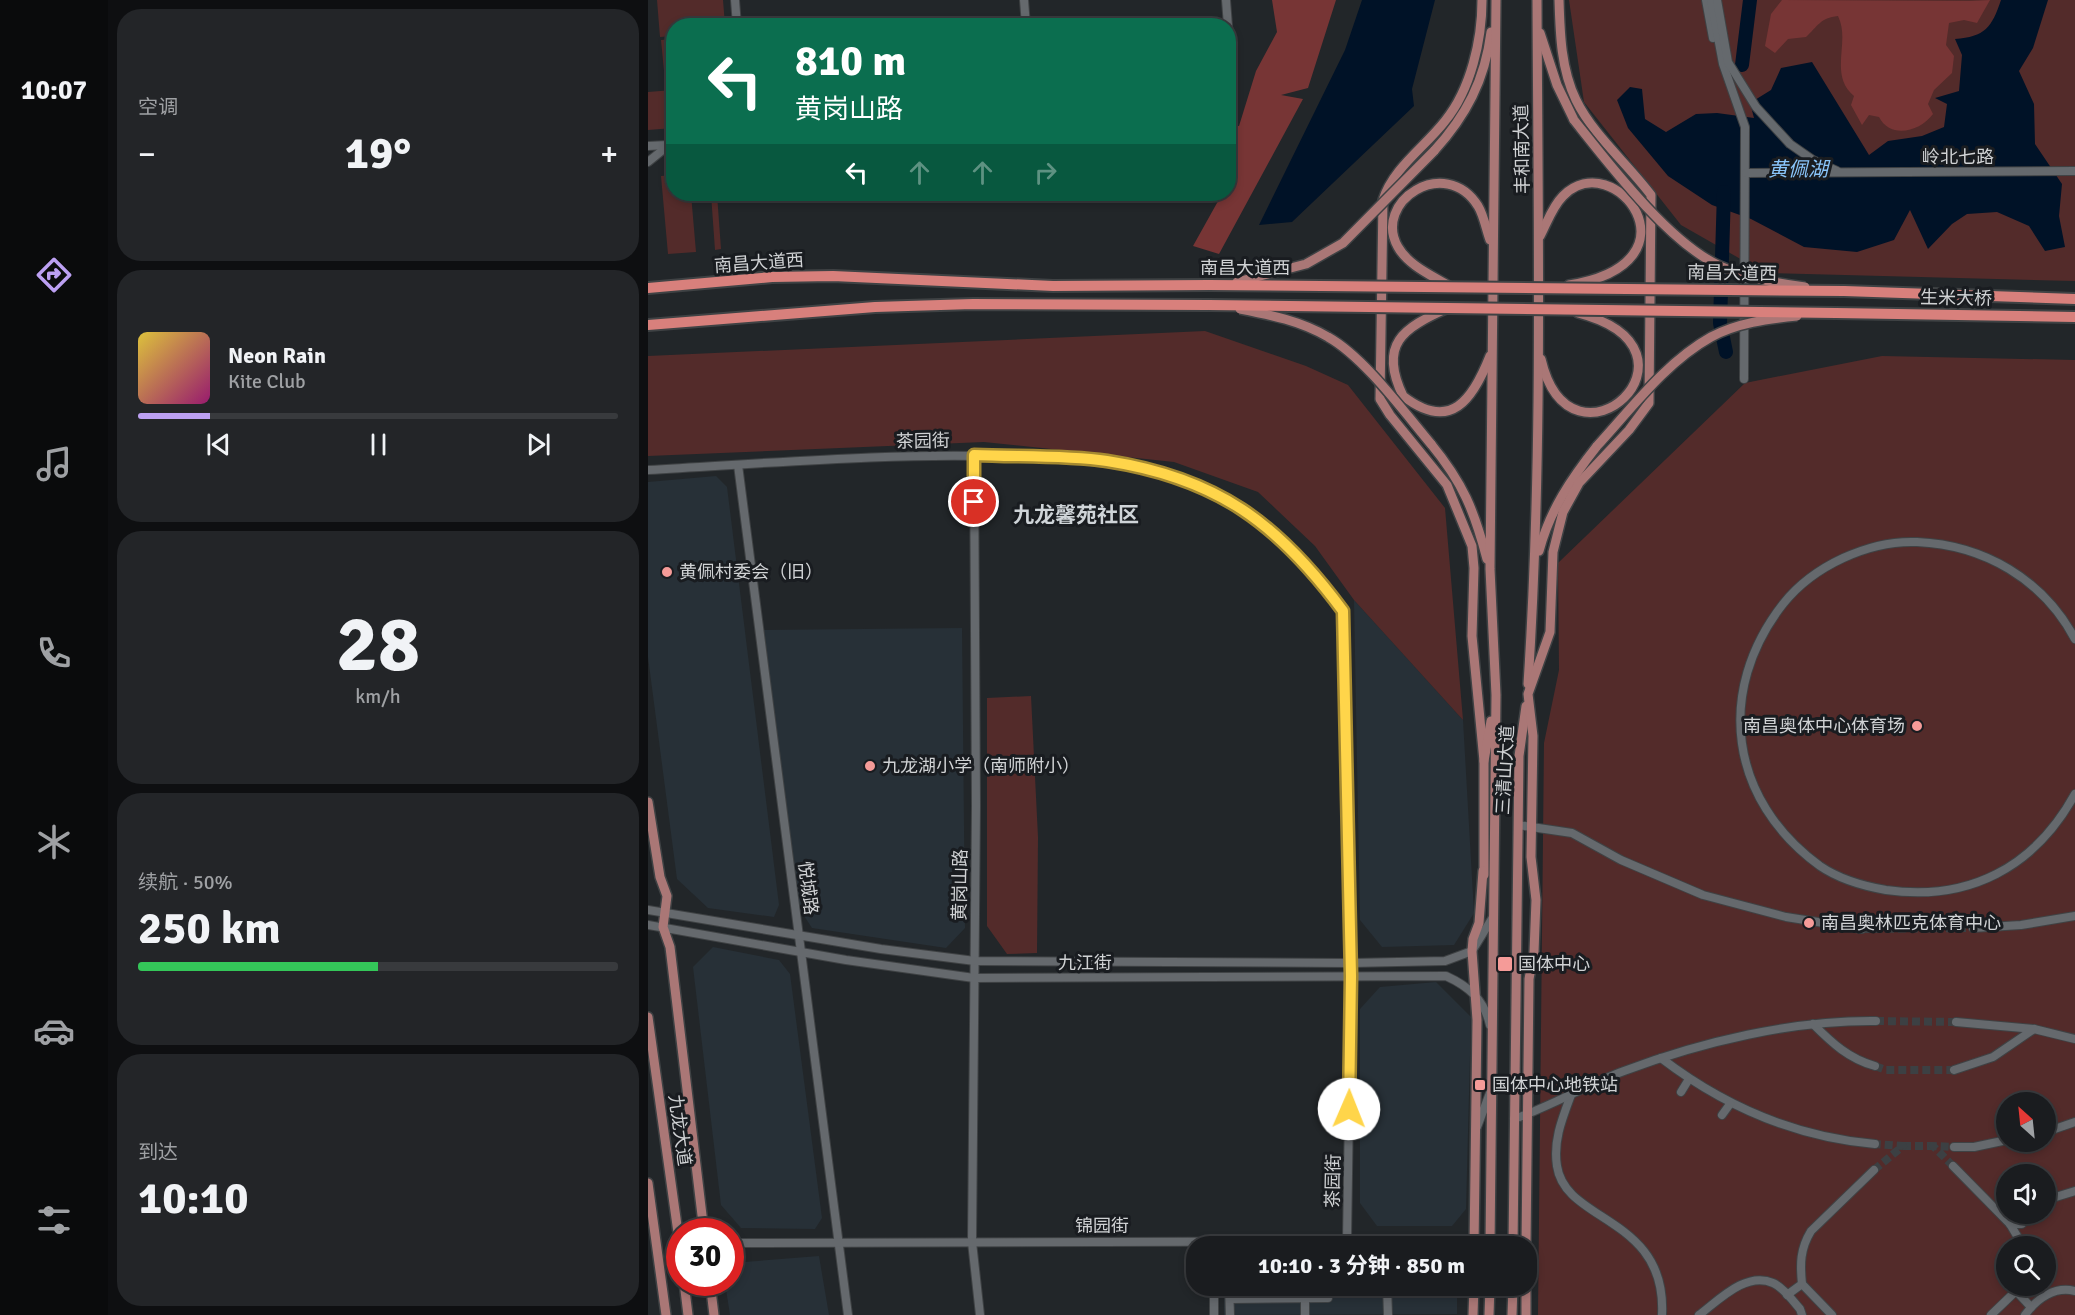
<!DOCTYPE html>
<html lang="zh">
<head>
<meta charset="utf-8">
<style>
  body { margin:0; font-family:Signika,"Noto Sans SC",sans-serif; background:#232528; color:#f1f3f6; height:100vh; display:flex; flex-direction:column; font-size:22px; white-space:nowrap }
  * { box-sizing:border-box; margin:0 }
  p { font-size:20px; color:#9fa1a4 }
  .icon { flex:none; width:33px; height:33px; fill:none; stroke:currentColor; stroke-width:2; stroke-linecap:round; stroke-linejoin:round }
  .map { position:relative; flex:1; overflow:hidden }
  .drawer { display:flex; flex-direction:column; gap:9px; padding:9px; background:#0e0f11; width:540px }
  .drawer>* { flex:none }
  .hud { position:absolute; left:18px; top:18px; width:570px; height:183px; border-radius:24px; box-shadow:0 3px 9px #0003,0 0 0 2px #383a3d; background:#0b6e4f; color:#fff; overflow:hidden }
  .needle { width:39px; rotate:333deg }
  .buttons { position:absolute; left:1348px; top:1092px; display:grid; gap:12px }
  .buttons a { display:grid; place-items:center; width:60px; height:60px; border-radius:50%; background:#1a1c1f; box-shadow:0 3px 9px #0003,0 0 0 2px #383a3d; font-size:30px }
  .speed { position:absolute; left:18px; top:1218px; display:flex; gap:12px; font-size:30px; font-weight:700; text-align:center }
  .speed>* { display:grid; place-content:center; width:78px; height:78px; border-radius:50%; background:#1a1c1f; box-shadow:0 3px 9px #0003,0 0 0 2px #383a3d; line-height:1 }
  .speed .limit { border:9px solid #d22; background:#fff; color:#111 }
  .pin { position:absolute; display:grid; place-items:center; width:51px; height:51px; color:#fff; margin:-26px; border:3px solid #fff; border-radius:50%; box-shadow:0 2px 6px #0007 }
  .me { position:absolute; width:66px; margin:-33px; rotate:1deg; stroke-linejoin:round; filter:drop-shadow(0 0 4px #0008) }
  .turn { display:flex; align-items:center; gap:21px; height:126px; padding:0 30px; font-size:27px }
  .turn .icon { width:78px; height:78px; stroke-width:2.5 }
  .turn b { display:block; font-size:42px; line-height:51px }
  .lanes { display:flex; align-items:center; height:57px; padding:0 30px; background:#0003; justify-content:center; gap:30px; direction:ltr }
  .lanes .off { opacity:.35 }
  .big { font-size:45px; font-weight:700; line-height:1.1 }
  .drawer .widget { flex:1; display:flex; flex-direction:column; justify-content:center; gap:9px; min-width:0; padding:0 21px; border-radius:24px; background:#232528 }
  .drawer .dial { align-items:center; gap:0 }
  .dial b { font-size:78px; line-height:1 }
  .song { display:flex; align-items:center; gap:18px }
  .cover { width:72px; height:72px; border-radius:9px; background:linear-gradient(135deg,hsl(50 70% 55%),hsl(320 70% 35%)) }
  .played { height:6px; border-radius:3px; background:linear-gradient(90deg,#bca0f2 15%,#383a3d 15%) }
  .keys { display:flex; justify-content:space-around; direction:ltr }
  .heat { display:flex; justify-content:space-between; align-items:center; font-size:33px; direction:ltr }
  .charge { height:9px; border-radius:4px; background:linear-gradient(90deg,#34c759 50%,#383a3d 0) }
  .trip { position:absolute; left:538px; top:1236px; width:351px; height:60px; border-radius:24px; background:#1a1c1f; box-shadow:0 3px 9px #0003,0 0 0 2px #383a3d; font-weight:700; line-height:60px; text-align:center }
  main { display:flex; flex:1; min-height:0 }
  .menu { display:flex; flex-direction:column; width:108px; justify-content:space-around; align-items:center; background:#0a0b0c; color:#9fa1a4 }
  .menu .icon { width:42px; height:42px }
  .menu .current { color:#bca0f2 }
  .menu b { font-size:27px; color:#f1f3f6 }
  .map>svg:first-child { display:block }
  .built { fill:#273037 }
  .green { fill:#532b2a; fill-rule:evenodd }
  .forest { fill:#773535 }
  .water { fill:#001227 }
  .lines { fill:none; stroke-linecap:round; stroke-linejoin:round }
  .river { stroke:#001227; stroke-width:14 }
  .minor-tunnel { stroke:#3c4043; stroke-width:8; stroke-dasharray:8 4; stroke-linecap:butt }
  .minor-casing { stroke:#3f4244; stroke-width:10 }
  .major-casing { stroke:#3f4244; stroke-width:12 }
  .highway-casing { stroke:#3f4244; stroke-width:14 }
  .minor { stroke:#65696d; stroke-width:8 }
  .major { stroke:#aa7776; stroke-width:9 }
  .highway { stroke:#d8807c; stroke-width:10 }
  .major-bridge-casing { stroke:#3f4244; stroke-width:12; stroke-linecap:butt }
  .highway-bridge-casing { stroke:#3f4244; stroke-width:14; stroke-linecap:butt }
  .major-bridge { stroke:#aa7776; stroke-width:9 }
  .highway-bridge { stroke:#d8807c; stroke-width:10 }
  .route-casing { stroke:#a68a30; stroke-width:15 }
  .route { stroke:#ffd54a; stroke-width:10 }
  .poi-dot { fill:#f59b98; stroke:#191c20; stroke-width:2 }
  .labels { text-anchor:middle; stroke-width:6; stroke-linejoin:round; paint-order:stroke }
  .street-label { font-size:18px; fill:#d0d2d4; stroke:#191c20 }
  .poi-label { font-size:18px; fill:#d0d2d4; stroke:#191c20; text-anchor:start }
  .water-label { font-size:20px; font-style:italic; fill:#8ac5fa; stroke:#191c20 }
  .quarter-label { font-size:21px; font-weight:bold; fill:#cfd4d8; stroke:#191c20 }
</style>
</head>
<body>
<main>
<nav class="menu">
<b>10:07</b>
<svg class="icon current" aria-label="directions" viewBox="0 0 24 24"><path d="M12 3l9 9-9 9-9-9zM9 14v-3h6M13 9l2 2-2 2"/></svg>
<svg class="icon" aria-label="music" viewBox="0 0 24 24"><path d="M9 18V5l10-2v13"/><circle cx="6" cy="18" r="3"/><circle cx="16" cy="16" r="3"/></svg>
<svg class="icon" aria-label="phone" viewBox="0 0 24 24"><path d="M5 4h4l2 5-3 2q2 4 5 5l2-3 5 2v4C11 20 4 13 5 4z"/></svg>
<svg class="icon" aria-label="climate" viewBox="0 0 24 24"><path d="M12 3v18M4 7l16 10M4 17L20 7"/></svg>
<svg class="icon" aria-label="car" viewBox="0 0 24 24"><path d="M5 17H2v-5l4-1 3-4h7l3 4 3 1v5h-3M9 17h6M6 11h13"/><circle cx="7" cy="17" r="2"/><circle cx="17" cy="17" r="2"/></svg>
<svg class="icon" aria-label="filters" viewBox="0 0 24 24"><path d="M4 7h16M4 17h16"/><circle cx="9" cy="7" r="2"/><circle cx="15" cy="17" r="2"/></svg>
</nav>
<section class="drawer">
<div class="widget"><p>空调</p>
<div class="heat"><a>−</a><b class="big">19°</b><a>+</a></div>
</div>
<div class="widget">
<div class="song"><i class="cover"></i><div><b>Neon Rain</b><p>Kite Club</p></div></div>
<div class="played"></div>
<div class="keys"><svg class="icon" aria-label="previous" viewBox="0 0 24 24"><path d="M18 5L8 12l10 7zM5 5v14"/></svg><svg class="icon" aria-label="pause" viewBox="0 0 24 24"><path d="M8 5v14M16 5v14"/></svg><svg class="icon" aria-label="next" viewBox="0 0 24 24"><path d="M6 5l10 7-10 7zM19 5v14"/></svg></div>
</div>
<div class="widget dial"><b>28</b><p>km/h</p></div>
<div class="widget"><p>续航 · 50%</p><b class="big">250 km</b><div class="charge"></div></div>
<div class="widget"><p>到达</p><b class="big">10:10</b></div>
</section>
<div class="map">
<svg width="1427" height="1315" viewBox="0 0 1427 1315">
  <rect width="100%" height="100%" fill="#222629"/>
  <g class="built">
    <polygon points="68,476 79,487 131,905 126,917 60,908 29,879 0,657 0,482"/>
    <polygon points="706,600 815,720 826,913 806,945 734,947 712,920"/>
    <polygon points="314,628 317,928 298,948 164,928 147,902 109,630"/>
    <polygon points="65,947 131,960 142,974 174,1218 167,1229 93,1228 73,1205 45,967"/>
    <polygon points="788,982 823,1017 818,1209 804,1226 729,1226 712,1203 712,1009 732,987"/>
    <polygon points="171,1256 181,1315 82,1315 77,1283 82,1282 83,1263"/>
    <polygon points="576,1286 809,1286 809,1314 576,1315"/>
  </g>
  <g class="green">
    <polygon points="9,0 75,0 77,25 26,26 25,36 12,37"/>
    <polygon points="921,0 1427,0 1427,281 1117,273 1033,225 936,102"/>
    <polygon points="25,39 25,80 17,81 13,40"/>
    <polygon points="25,90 25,128 0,130 0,92"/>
    <polygon points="25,175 26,194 43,194 48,252 20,254 13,176"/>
    <polygon points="63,194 69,194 73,249 67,250"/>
    <polygon points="557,331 658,366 700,385 797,508 815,720 706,600 667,546 610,492 526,462 336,442 0,456 0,356"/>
    <path d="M1234 356 1427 360V1315H890L896 743 911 670 910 563 1097 383ZM1359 1102H1398V1142H1359ZM1359 1174H1398V1214H1359ZM1359 1246H1398V1286H1359Z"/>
    <polygon points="383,696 390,837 389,953 359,954 339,926 339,698"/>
  </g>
  <g class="forest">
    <polygon points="624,0 688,0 660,88 633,95 655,99 571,254 545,246 574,194 580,194 581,125 591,126 608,71 629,32"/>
    <path d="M1134 0 1322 1 1342 0 1329 23 1316 20 1301 23 1298 45 1306 56 1304 73 1286 90 1280 104 1285 114C1272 132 1242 139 1231 117L1221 115 1214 125 1203 105 1206 96C1180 74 1203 42 1190 16 1172 18 1170 26 1158 37L1140 39 1127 53 1117 46 1123 14Z"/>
  </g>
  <g class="water">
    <polygon points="714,0 787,0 764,89 766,106 644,222 611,225 697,50"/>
    <path d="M1353 0H1400L1385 48 1371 71 1386 104 1387 144 1414 184 1411 216 1417 247 1397 251 1381 226 1349 212 1319 214 1304 224 1280 249 1262 210 1246 240 1209 252 1156 247 1103 219 1064 205 1020 176 980 128 969 100 982 87 994 89 997 119 1018 132 1048 114 1069 113 1106 118 1102 103 1123 90 1133 68 1164 62 1221 155 1240 141 1274 136 1296 127 1299 104 1287 98 1311 91 1314 55 1307 39C1337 37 1344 27 1353 0Z"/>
  </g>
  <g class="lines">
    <g class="river">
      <polyline points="1094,65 1102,0"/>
      <polyline points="1076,192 1072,323 1078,352"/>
    </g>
    <g class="minor-tunnel">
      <polyline points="1214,929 1325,928"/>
      <polyline points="1228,1021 1308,1022"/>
      <polyline points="1227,1066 1238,1070 1306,1070"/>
      <polyline points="1255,1146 1285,1146"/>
      <polyline points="1305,1166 1285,1146 1306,1147"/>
      <polyline points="1226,1170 1255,1146 1227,1144"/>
    </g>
    <defs>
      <g id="minor">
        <polyline points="87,0 89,26"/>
        <polyline points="376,0 378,26"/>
        <polyline points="578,0 580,26"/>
        <polyline points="1058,0 1065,38"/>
        <polyline points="1063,0 1075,64 1097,127 1096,379"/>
        <polyline points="1069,0 1080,62 1108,107 1142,144 1165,160 1189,171"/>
        <polyline points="580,26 585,85 580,92"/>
        <polyline points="0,146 19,145"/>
        <polyline points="0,162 21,145"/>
        <polyline points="1098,173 1427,171"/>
        <polyline points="326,455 328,806 324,1242 332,1315"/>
        <polyline points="90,465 200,1315"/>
        <path d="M0 470C124 463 247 452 371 457 450 461 520 464 590 505 633 530 666 572 695 611L703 976 699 1241"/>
        <path d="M1427 639C1395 579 1336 545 1269 542 1221 540 1165 566 1135 604 1067 691 1081 800 1172 866 1191 879 1215 886 1238 890 1321 902 1387 867 1427 794"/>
        <polyline points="870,825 924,833 973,860 1055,895 1138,917 1214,929"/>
        <polyline points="0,910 233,949 327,961 703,963 797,961 824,951 845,917"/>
        <path d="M0 925 198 960 326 978 798 976C820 986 836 999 842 1025"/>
        <polyline points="1325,928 1373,925 1427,916"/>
        <polyline points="1308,1022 1386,1029 1427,1039"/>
        <path d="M1165 1024C1184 1043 1201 1059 1227 1066"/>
        <path d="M1013 1058C1077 1107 1147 1137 1227 1144"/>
        <polyline points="1306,1070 1345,1057 1386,1029"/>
        <polyline points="1033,1092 1041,1079"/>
        <path d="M923 1095C914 1119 905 1141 909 1166 917 1223 1019 1216 1014 1315"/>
        <polyline points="1074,1115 1082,1104"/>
        <path d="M866 1119C904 1106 938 1085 976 1071 1053 1042 1145 1020 1228 1021"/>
        <polyline points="829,1127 842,1093"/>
        <polyline points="1398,1132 1427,1122"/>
        <polyline points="1306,1147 1326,1147 1359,1140"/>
        <polyline points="1305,1166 1362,1224 1375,1246"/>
        <polyline points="1398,1200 1427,1191"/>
        <polyline points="1362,1224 1374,1224 1381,1214"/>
        <polyline points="82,1243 826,1241 828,1246"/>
        <polyline points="1154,1284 1184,1315"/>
        <polyline points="566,1286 566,1315"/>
        <polyline points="581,1286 582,1315"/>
        <polyline points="739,1286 740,1315"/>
        <polyline points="1371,1286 1368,1291 1383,1307"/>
        <path d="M1139 1295 1154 1284C1152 1264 1152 1249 1163 1231L1226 1170"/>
        <polyline points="657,1298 657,1315"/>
        <polyline points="582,1299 680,1298"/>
        <path d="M1051 1315C1071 1300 1098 1271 1125 1283 1135 1287 1145 1301 1152 1309L1154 1315"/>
        <polyline points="1343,1315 1368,1291"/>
        <path d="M1377 1315C1389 1298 1407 1286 1427 1291"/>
      </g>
      <g id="major">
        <path d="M834 0C834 40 823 89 797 121 777 147 745 168 735 200L732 399 742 415 799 485 824 546 826 568 824 636 836 761"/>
        <polyline points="892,33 909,85 926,120"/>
        <path d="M786 151C818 116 837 80 843 32"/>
        <path d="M892 236C899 223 904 207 915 196 966 144 1058 263 921 285"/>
        <path d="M801 286C783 275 760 265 750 247 724 202 797 154 830 206 836 216 838 229 842 240"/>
        <path d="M800 308C755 328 730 344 755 396 803 433 825 399 842 356"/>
        <path d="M893 359C923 487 1072 350 930 313"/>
        <path d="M783 444C815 483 826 510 839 559"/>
        <path d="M891 551C902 510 923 479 949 446"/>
        <path d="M880 684C895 456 890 228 889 0"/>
        <polyline points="0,802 12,877 19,896 15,927 22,947 56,1232"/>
        <polyline points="836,875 836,761 843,721"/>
        <polyline points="0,1017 32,1247"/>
        <polyline points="0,1183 18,1315"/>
        <polyline points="826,1246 829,1020 824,951 825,939 831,923 835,871"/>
        <polyline points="842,1246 848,695 842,569 848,0"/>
        <polyline points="865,1246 871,756 878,706"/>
        <path d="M878 1246 881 979 886 952 888 900 883 857 885 736 880 694 902 632 905 552 915 512 931 483 981 430 1001 403 1003 195C979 163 945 135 928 100 913 69 912 34 911 0"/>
        <polyline points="36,1282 40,1315"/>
        <polyline points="62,1282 66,1315"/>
        <polyline points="825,1315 826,1286"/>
        <polyline points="841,1315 842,1286"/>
        <polyline points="864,1315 865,1286"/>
        <polyline points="878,1315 878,1286"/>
      </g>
      <g id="highway">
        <polyline points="0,288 124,277 185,276 405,286 561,285"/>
        <polyline points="1196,291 1427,299"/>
        <polyline points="1188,313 1427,317"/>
        <polyline points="0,325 227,307 325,304 561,305"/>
      </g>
    </defs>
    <use href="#minor" class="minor-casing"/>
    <use href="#major" class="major-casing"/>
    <use href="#highway" class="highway-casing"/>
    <use href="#minor" class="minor"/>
    <use href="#major" class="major"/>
    <use href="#highway" class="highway"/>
    <defs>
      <g id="major-bridge">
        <path d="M926 120C961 164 1021 243 1072 266 1099 278 1128 283 1157 287"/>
        <polyline points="589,282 658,264 695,243 786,151"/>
        <path d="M592 309C623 315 653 321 680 337 716 357 756 412 783 444"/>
        <path d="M949 446C983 409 1018 362 1063 337 1089 323 1119 319 1149 316"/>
      </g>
      <g id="highway-bridge">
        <polyline points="561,285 1196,291"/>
        <polyline points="561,305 1188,313"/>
      </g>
    </defs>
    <use href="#major-bridge" class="major-bridge-casing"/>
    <use href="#highway-bridge" class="highway-bridge-casing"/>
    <use href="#major-bridge" class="major-bridge"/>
    <use href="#highway-bridge" class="highway-bridge"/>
  </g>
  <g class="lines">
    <defs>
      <path id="route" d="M326 502V455C369 457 416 455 459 461 569 478 630 523 695 611L703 976 701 1109"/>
    </defs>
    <use href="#route" class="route-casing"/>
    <use href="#route" class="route"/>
  </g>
  <g class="poi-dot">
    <circle cx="19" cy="572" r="6"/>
    <circle cx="1269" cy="726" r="6"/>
    <circle cx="222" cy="766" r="6"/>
    <circle cx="1161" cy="923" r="6"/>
    <rect x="849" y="956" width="16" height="16" rx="3"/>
    <rect x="826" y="1079" width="12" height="12" rx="3"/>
  </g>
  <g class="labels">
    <g class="street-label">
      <text transform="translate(874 149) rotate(-91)" y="6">丰和南大道</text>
      <text x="1310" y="163">岭北七路</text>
      <text transform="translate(111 263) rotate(-4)" y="6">南昌大道西</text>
      <text x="597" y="274">南昌大道西</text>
      <text transform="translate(1084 273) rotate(1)" y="6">南昌大道西</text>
      <text transform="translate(1308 298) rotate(1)" y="6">生米大桥</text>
      <text transform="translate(275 441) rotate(-1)" y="6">茶园街</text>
      <text transform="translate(857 770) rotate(-87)" y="6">三清山大道</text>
      <text transform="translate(312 885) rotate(-89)" y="6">黄岗山路</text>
      <text transform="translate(160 888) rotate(83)" y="6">悦城路</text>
      <text x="437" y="969">九江街</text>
      <text transform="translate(32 1130) rotate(82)" y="6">九龙大道</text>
      <text transform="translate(685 1181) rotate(-89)" y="6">茶园街</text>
      <text x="454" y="1232">锦园街</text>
    </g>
    <g class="poi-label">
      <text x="31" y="578">黄佩村委会（旧）</text>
      <text x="1257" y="732" text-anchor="end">南昌奥体中心体育场</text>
      <text x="234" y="772">九龙湖小学（南师附小）</text>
      <text x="1173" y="929">南昌奥林匹克体育中心</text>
      <text x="870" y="970">国体中心</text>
      <text x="844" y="1091">国体中心地铁站</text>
    </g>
    <g class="water-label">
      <text x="1150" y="176">黄佩湖</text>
    </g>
    <g class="quarter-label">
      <text x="428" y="522">九龙馨苑社区</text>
    </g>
  </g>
</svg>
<div class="buttons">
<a><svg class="needle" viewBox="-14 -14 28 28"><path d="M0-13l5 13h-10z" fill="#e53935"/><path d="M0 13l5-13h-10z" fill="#9fa1a4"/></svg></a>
<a><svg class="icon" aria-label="sound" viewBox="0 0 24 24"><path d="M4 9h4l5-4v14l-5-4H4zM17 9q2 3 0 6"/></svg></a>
<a><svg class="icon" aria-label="search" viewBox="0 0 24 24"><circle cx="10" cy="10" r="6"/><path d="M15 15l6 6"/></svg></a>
</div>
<div class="speed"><div class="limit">30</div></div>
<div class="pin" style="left:326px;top:502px;background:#d93025"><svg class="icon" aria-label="arrive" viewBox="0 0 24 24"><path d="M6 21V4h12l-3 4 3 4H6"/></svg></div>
<svg class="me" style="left:701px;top:1109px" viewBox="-20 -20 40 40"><circle r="19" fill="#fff"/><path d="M0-13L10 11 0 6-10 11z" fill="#ffd54a"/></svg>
<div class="trip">10:10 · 3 分钟 · 850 m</div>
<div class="hud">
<div class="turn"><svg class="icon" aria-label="left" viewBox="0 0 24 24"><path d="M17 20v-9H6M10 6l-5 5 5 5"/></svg><div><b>810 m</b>黄岗山路</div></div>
<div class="lanes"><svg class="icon" aria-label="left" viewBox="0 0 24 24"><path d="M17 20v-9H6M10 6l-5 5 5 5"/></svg><svg class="icon off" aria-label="ahead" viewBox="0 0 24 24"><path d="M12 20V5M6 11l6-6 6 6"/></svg><svg class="icon off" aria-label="ahead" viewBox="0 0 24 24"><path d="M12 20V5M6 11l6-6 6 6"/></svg><svg class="icon off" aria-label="right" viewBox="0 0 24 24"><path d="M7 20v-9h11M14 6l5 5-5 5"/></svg></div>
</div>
</div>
</main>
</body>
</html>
